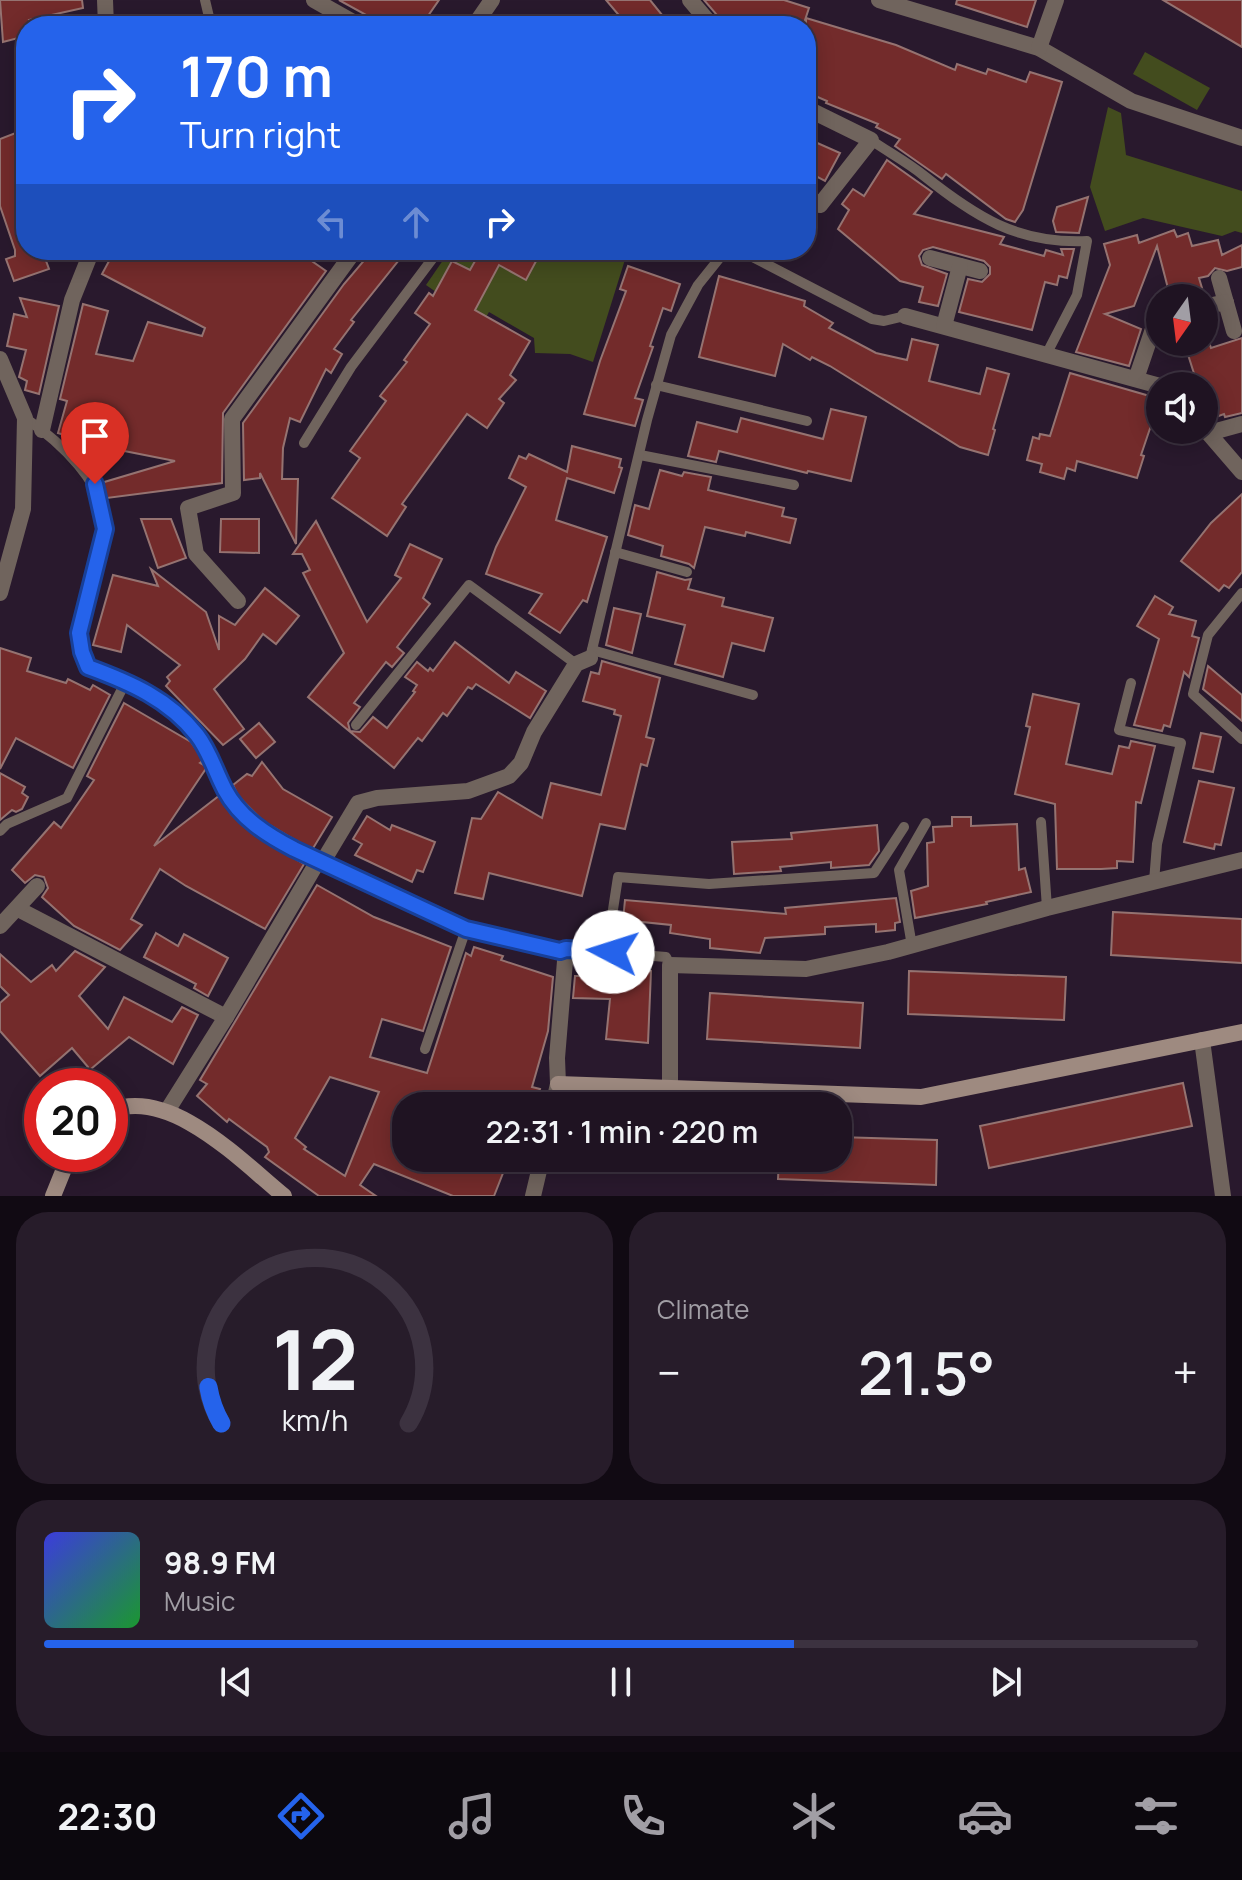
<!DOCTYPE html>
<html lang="en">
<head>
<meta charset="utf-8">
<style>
  body { margin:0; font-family:Manrope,sans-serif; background:#271c2a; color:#f1f3f6; height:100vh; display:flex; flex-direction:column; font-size:30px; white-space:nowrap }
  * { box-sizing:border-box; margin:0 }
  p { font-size:26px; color:#a19ea5 }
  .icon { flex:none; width:44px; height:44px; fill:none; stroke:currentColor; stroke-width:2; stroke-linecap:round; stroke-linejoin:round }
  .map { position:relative; height:1196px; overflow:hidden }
  .sheet { display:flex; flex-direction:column; gap:16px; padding:16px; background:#110a13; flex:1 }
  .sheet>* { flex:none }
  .top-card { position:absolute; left:16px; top:16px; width:800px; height:244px; border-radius:32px; box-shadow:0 4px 20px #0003,0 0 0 2px #3c3240; background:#2563eb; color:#fff; overflow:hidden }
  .needle { width:52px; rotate:194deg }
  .fabs { position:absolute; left:1146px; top:284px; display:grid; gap:16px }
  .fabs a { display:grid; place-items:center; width:72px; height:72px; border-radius:50%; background:#1f1322; box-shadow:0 4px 20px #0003,0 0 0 2px #3c3240; font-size:40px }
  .speed { position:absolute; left:24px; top:1068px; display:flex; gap:16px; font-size:40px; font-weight:700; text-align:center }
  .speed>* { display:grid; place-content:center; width:104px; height:104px; border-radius:50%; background:#1f1322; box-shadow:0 4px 20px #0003,0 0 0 2px #3c3240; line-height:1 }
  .speed .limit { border:12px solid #d22; background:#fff; color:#111 }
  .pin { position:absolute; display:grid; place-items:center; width:68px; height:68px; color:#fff; margin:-82px -34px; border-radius:50% 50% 50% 0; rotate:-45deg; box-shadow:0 0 8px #0007 }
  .pin .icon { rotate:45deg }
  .me { position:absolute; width:88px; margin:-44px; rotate:275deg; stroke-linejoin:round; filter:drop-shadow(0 0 6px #0008) }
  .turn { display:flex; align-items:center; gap:28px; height:168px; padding:0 32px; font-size:36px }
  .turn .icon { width:104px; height:104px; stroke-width:2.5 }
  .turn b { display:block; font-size:56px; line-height:68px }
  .lanes { display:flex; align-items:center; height:76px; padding:0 32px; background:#0003; justify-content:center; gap:40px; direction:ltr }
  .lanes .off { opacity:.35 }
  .big { font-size:60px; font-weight:600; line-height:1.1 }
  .sheet .tile { flex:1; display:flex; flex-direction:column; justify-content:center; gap:12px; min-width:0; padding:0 28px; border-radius:32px; background:#271c2a }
  .sheet .dial { align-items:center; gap:0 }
  .dial svg { height:208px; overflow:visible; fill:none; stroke:#3c3240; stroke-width:7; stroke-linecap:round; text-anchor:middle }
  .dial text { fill:#f1f3f6; stroke:none }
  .song { display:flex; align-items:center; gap:24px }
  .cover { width:96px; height:96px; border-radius:12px; background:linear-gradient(135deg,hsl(240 70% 55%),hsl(130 70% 35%)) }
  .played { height:8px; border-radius:4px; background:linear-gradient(90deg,#2563eb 65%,#3c3240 65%) }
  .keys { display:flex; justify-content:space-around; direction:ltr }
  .heat { display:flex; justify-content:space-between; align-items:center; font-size:44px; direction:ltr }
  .sheet .tiles { flex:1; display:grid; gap:16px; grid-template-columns:1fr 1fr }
  .tile:last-child { grid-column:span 2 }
  .trip { position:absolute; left:392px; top:1092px; width:460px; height:80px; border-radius:32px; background:#1f1322; box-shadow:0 4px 20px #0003,0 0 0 2px #3c3240; font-weight:600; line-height:80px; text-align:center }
  .tabs { display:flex; height:128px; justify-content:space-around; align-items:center; background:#0c080e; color:#a19ea5 }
  .tabs .icon { width:56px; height:56px }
  .tabs .on { color:#2563eb }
  .tabs b { font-size:36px; color:#f1f3f6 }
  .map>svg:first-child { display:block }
  .green { fill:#434c1e }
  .building { fill:#732b2b; stroke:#957371; stroke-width:2; fill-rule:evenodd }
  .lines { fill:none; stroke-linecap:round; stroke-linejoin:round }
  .lane { stroke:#70645d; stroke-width:10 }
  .street { stroke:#70645d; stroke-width:16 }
  .secondary { stroke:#9e8a80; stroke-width:16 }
  .route-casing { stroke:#184099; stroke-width:20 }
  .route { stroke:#2563eb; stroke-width:14 }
</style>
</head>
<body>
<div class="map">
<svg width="1242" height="1196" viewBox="0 0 1242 1196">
  <rect width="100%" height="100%" fill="#29192d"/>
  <g class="green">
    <polygon points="1145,52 1210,88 1197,110 1133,74"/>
    <polygon points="1108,107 1121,113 1126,155 1242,191 1242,233 1235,231 1222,236 1143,218 1105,231 1090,187"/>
    <polygon points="450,250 628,250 593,362 570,354 535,353 534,338 489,312 482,324 426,285"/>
  </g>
  <g class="building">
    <polygon points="0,0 82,0 83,8 29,20 31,26 26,26 26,36 3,42"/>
    <polygon points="339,0 439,0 421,26 386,26"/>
    <polygon points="606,0 650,0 671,26 628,26"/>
    <polygon points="704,0 784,0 809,8 803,26 723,26 717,15"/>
    <polygon points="957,0 1036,0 1027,27 956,4"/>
    <polygon points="1163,0 1242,0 1242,47"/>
    <polygon points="806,18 896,45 955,70 957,64 986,74 988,69 1026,82 1030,72 1062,82 1023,210 1015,222 1006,219 946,174 942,179 895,146 900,139 876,127 878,124 826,103 827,101 806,92"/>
    <polygon points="26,129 26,250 42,250 49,269 14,281 6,259 15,256 15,250 0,206 0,139"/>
    <polygon points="806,138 840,153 825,181 806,171"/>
    <polygon points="887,160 932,192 914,214 1004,237 1000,244 1044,256 1046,250 1063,255 1061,249 1074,249 1067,278 1059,276 1057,285 1045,282 1032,330 959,312 968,279 982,282 990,274 990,267 984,261 933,247 923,250 919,256 922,265 947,274 938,306 919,302 923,287 900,281 838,229 849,210 842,204 853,189 864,196"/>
    <polygon points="1088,197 1079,233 1056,232 1053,221 1057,207"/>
    <polygon points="1174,230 1177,237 1188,233 1192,246 1218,240 1222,255 1242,245 1242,267 1227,271 1215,268 1208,276 1199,278 1202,288 1170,296 1157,246 1134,306 1105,314 1141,329 1129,366 1076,352 1110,265 1104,244 1137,235 1139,243"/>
    <polygon points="115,250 296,250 326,271 223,413 222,483 107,498 101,483 175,461 104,447 58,433 67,401 60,399 83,304 108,311 96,354 133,361 148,322 202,336 205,328 102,274"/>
    <polygon points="373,250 407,250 351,320 354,322 334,349 342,354 331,373 326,369 300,422 290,418 283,448 282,479 298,479 296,544 260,473 260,478 244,480 243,423 344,284"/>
    <polygon points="471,250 542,250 526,280 499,265 475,310 530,341 510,375 516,380 499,399 504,403 487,428 467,414 402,504 406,507 387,536 332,498 360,458 350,451 386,401 380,396 407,362 404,360 430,324 415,313 429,293 433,296 452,261 470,270 479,254"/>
    <polygon points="628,266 680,284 671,311 663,308 650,346 653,347 635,398 643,400 635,426 584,414 600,361 626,291 620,289"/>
    <polygon points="719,276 805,301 804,306 833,323 829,328 876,353 907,360 912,339 938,345 929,381 980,394 987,368 1009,374 993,429 995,430 988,455 960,447 830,366 812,357 810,360 783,344 775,376 699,357"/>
    <polygon points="20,298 59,306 39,394 25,390 27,381 19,377 26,350 7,346 14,314 27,317"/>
    <polygon points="1242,338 1242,413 1225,417 1224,414 1210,419 1204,407 1204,386 1198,386 1184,342 1209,342 1211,348"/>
    <polygon points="1070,373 1160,399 1141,455 1144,456 1137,478 1077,461 1075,471 1067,468 1064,479 1040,472 1042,464 1027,460 1033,437 1039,439 1040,434 1050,436"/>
    <polygon points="831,409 866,417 851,481 808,471 807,473 719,451 716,462 688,456 697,422 737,432 741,418 823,439"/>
    <polygon points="572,446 621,459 619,467 622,468 614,493 567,478 556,520 607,537 587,602 583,600 560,633 529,613 542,594 486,574 496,547 526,487 509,478 519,456 526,459 529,454 567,472"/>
    <polygon points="660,470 682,476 684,472 711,477 708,490 784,508 782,516 796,519 790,543 746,532 745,536 705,527 694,568 689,564 661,556 663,546 628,535 635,505 649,509"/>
    <polygon points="1242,494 1242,572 1229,588 1224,585 1219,591 1181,561 1211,523"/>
    <polygon points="141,519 171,519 186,558 158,568"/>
    <polygon points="221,519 259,519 259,553 220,552"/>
    <polygon points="316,521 367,622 401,578 395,575 410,544 442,559 423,598 430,604 397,647 404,653 392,667 386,662 354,703 360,707 348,723 350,731 360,732 373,717 387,728 415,692 413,691 417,685 405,677 417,662 428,671 430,668 433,671 455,642 509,683 516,672 546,691 530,718 476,684 472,689 468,687 447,716 443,713 422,741 418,738 394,768 308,697 344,653 303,573 310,570 302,554 293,554"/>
    <polygon points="151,569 206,612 219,650 219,616 235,625 265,588 299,616 276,644 263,634 245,659 214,689 244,729 223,745 166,686 170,681 167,677 180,665 127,625 121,652 93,645 113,575 158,586"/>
    <polygon points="657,572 685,580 691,579 688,589 724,598 722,606 773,618 764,651 732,643 723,677 675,664 685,625 647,616"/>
    <polygon points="1155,596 1173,607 1169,614 1196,621 1192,636 1199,638 1189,677 1184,672 1170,727 1164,725 1162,731 1134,725 1159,639 1137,626"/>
    <polygon points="614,608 641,614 632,653 606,645"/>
    <polygon points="0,648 31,658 27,671 66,683 68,679 90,690 93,685 110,695 73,768 16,738 0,769"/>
    <polygon points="602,661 660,678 646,737 654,739 647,766 641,764 625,829 600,824 582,896 489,873 483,899 455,893 472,818 481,819 498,792 542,818 551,783 601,795 621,716 614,714 615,710 583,701 591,672 599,674"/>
    <polygon points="1208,666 1242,695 1242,721 1203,689"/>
    <polygon points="1033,694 1079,704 1066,764 1112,774 1119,746 1129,748 1131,741 1155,746 1141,803 1136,802 1133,862 1117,861 1117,868 1101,869 1057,869 1055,804 1015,794 1030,727 1026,726"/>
    <polygon points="124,703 191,742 204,760 200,763 207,767 154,846 220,795 231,814 253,834 304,864 265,929 186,886 160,869 131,919 142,925 120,950 74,926 42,897 48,888 44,877 35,875 25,883 12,870 54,822 61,828 94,780 87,776"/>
    <polygon points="259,723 275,742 256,758 240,739"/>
    <polygon points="1201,733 1221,737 1213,772 1193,768"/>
    <polygon points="262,762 283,789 332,817 312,850 263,821 238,796 233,785 247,774 252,776"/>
    <polygon points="0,773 25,787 22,793 28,797 22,809 16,812 12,810 0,820"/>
    <polygon points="1199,781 1234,788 1221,845 1215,844 1214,849 1184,842"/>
    <polygon points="367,816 390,830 392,825 435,842 423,872 417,870 412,882 355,855 362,844 353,839"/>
    <polygon points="952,817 971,817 971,826 1017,824 1019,870 1025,868 1031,892 986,902 987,904 915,918 911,891 928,886 927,843 934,842 933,827 952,826"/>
    <polygon points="877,825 879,851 869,865 831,868 831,862 780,867 781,871 734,874 732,842 792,839 791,833"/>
    <path d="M317 885 374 917 451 947 423 1031 382 1019 370 1057 427 1073 466 953 471 956 474 947 503 956 501 960 553 977 548 1031 532 1087 540 1089 535 1106H406V1158H465L503 1173 494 1196H453L374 1164 360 1185 376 1196H319L265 1157 269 1152 267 1147 229 1119 227 1122 197 1096 207 1084 200 1080ZM330 1077 379 1092 345 1176 304 1149 306 1147 295 1138Z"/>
    <polygon points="896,898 900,922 895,923 895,930 876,932 876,924 825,927 825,934 765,938 760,953 710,948 710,939 670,933 671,925 623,920 625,900 786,914 785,908"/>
    <polygon points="1113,912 1242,919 1242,963 1111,955"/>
    <polygon points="156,933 178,946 184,934 228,958 208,996 194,988 196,984 144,957"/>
    <polygon points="75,951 105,967 79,996 108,1029 124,997 172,1022 182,1007 198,1015 173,1064 129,1037 85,1074 88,1067 72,1048 40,1076 0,1031 0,1003 9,995 0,986 0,954 31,982 52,965 56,971"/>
    <polygon points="621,969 651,971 648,1043 606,1039 610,999 573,998 575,976 621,976"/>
    <polygon points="909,971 1066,977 1064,1020 908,1014"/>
    <polygon points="710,993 863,1003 860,1048 707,1039"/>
    <polygon points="1183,1083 1192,1126 989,1168 980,1126"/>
    <polygon points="838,1137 937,1140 936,1185 778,1179 779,1158 838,1158"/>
  </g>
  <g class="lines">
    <g class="lane">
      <polyline points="205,0 209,17"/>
      <path d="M871 140C888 152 907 162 923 175 976 217 1017 244 1087 241L1077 295 1047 353"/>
      <polyline points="732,250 743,252 872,319 884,321 905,316"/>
      <polyline points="656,385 807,421"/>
      <path d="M25 418C58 440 108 485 105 529 104 551 92 579 87 601 81 626 78 642 88 667 133 684 179 705 206 748 220 770 224 797 244 816 279 849 329 866 372 885 403 900 433 917 465 929 495 940 529 944 560 951L566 949 666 957 670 965"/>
      <polyline points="304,443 351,367 439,250"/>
      <polyline points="640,455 794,485"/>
      <polyline points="615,552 687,572"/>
      <polyline points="1242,593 1208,635 1193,694 1242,739"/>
      <polyline points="592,650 753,695"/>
      <polyline points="590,658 647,420 671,335 698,285 726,250"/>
      <polyline points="1131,683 1119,730 1181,743 1157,844 1154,882"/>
      <polyline points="356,725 469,585 576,664"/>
      <polyline points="1041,822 1047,908"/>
      <polyline points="0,831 7,824 67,798 126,681"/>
      <polyline points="912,946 899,870 926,823"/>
      <polyline points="613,952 610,929 618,877 709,884 874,873 904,827"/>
      <polyline points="425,1049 466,929"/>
    </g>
    <g class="street">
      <polyline points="105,0 106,26"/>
      <polyline points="314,0 360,26"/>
      <polyline points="690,0 712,26"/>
      <polyline points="879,0 1039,48 1131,101 1242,138"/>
      <polyline points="474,26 492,0"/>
      <polyline points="1039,48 1056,0"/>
      <polyline points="806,108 871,140 820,205 806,196"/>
      <polyline points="930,258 980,271"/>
      <polyline points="1219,278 1234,331"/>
      <polyline points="1204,307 1226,302"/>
      <polyline points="905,316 1160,386"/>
      <polyline points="944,326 960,266"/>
      <polyline points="0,359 25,418 23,509 0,593"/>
      <polyline points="1136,379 1156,320 1160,318"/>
      <polyline points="1204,428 1242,472"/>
      <polyline points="42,430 72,300 92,250"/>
      <polyline points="1209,433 1242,424"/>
      <polyline points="238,601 196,554 188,508 233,493 232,419 355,250"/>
      <polyline points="18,909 226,1017"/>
      <polyline points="0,926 37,886"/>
      <polyline points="1202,1040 1223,1196"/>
      <polyline points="670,1088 670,965 806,969 888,952 1047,908 1242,860"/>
      <polyline points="553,1106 558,1084 557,1058 566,949"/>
      <polyline points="167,1111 226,1017 318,861 325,858 358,803 377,798 468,791 509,776 521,763 534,732 576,664 590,658"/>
      <polyline points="533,1196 542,1158"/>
    </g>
    <g class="secondary">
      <polyline points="558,1084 921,1097 1242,1032"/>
      <path d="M110 1111C170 1086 241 1161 284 1196"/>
      <polyline points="53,1196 70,1154"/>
    </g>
  </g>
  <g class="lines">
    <defs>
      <path id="route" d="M95 484 105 529 79 633 82 652 88 667C129 682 169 699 197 735 210 752 215 771 225 790 240 818 267 835 294 849L466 929 560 951 566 949 613 952"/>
    </defs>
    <use href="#route" class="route-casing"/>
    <use href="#route" class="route"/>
  </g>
</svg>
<div class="fabs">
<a><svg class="needle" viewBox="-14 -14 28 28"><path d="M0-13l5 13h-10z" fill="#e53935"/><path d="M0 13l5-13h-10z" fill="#a19ea5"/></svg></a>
<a><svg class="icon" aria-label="sound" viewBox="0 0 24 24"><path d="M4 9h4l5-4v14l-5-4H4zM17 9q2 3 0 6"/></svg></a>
</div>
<div class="speed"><div class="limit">20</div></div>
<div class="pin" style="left:95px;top:484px;background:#d93025"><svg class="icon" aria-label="arrive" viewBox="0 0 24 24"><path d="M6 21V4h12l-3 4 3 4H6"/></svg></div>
<svg class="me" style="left:613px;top:952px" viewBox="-20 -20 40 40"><circle r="19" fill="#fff"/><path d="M0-13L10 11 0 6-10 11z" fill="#2563eb"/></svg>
<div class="trip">22:31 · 1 min · 220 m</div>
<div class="top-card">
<div class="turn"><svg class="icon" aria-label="right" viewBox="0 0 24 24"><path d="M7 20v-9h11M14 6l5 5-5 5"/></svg><div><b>170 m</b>Turn right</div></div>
<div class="lanes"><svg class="icon off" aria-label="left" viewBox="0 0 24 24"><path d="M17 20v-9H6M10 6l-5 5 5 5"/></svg><svg class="icon off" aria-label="ahead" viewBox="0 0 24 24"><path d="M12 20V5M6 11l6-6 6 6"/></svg><svg class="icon" aria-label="right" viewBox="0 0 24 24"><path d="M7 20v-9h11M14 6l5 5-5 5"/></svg></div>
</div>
</div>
<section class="sheet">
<div class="tiles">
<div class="tile dial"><svg viewBox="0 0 100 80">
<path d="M14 69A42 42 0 1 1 86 69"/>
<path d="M14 69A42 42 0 0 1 9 55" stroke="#2563eb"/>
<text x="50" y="56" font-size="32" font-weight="700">12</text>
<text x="50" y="72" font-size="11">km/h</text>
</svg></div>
<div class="tile"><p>Climate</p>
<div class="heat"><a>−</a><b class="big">21.5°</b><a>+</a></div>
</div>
<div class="tile">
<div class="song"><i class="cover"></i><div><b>98.9 FM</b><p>Music</p></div></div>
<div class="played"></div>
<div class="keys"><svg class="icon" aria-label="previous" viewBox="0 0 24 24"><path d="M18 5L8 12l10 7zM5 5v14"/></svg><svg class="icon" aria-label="pause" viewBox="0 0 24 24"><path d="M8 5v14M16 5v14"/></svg><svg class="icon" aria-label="next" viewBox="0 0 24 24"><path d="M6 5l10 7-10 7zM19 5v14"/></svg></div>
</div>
</div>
</section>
<nav class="tabs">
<b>22:30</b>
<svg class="icon on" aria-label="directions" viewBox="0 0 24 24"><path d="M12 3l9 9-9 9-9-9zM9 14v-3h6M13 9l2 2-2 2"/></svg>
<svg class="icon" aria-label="music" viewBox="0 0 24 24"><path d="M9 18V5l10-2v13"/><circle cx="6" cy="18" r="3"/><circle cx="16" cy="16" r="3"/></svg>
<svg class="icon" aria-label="phone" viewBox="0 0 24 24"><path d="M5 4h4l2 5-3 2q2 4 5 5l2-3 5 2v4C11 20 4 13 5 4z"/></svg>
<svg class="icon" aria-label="climate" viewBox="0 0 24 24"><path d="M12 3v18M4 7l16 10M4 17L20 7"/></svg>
<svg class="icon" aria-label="car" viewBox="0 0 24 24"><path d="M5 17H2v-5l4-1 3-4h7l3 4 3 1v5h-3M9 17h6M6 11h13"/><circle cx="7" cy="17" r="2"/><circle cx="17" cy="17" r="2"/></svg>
<svg class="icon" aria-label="filters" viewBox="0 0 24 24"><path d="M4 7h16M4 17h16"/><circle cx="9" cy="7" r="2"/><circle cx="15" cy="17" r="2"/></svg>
</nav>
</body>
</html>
